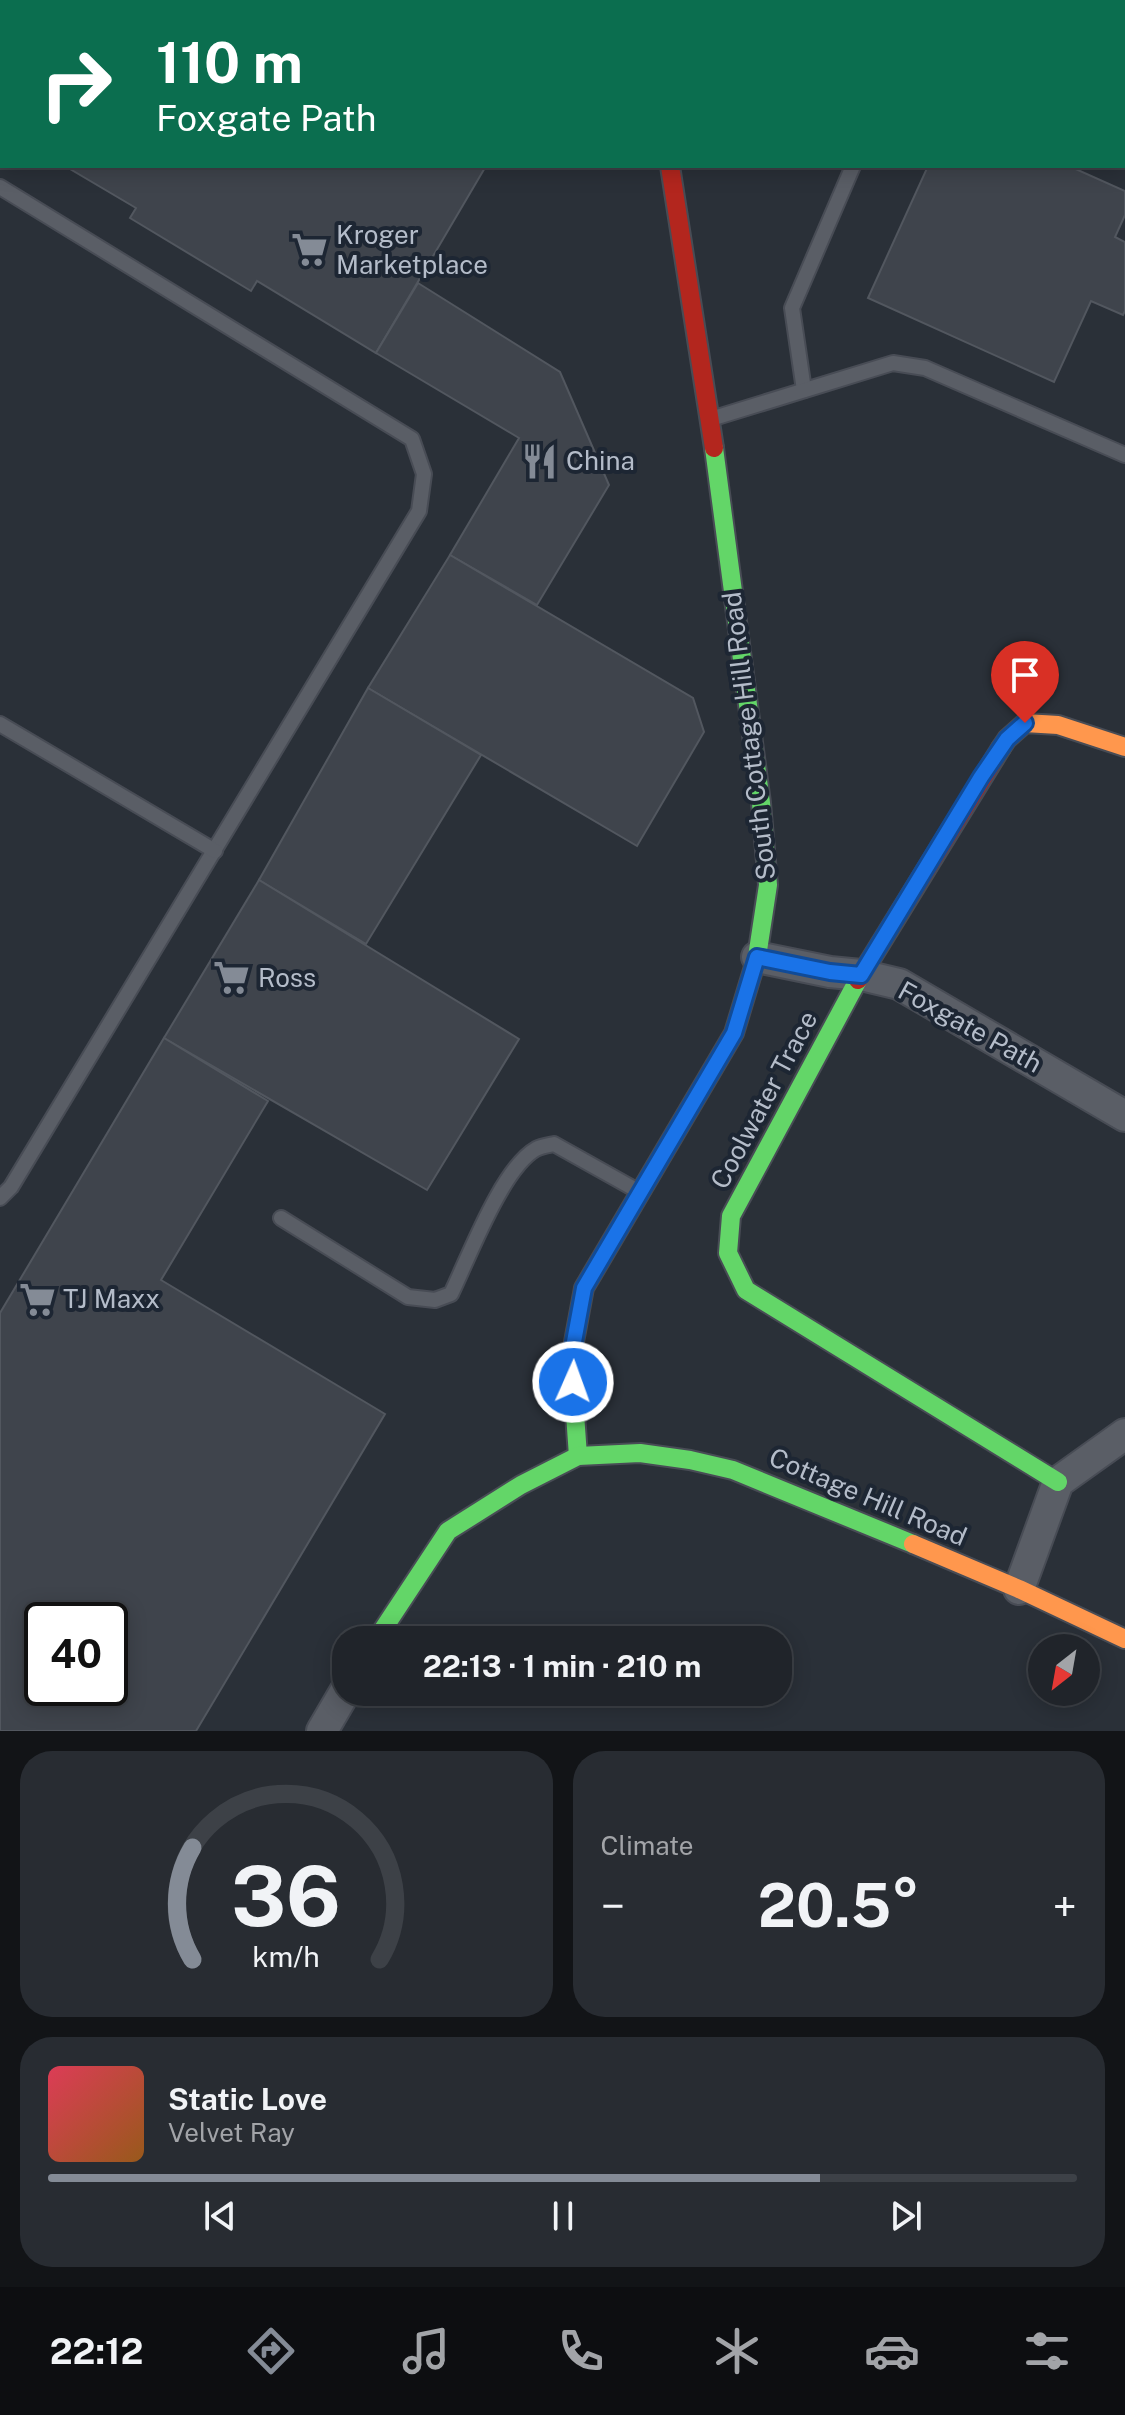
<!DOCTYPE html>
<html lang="en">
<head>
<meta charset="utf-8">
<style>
  body { margin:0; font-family:"Public Sans",sans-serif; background:#282c32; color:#f1f3f6; height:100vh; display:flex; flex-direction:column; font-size:30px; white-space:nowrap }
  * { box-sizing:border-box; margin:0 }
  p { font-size:26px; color:#a2a4a8 }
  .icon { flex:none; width:44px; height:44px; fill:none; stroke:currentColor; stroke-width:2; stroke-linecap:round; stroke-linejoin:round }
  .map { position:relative; height:1731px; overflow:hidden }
  .side { display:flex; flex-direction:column; gap:20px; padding:20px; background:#121417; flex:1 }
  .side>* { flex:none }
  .hud { position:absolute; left:0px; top:0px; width:1126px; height:168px; box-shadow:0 4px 20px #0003,0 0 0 2px #3d4147; background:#0b6e4f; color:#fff; overflow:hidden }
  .needle { width:52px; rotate:211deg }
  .fabs { position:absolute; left:1028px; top:1634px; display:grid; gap:16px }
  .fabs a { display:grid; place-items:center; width:72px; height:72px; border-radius:50%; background:#20242a; box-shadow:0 4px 20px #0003,0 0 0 2px #3d4147; font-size:40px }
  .speed { position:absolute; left:24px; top:1602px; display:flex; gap:16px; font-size:40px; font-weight:700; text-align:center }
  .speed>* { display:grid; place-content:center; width:104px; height:104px; border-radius:50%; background:#20242a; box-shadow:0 4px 20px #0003,0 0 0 2px #3d4147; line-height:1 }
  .speed .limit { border:4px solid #111; border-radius:12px; background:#fff; color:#111 }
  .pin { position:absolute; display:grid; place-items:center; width:68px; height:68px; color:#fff; margin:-82px -34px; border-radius:50% 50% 50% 0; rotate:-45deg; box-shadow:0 0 8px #0007 }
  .pin .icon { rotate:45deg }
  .me { position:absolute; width:88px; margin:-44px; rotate:2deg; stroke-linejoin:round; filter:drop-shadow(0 0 6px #0008) }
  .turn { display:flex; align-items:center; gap:28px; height:168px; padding:0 24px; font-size:36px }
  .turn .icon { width:104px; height:104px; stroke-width:2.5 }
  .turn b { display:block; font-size:56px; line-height:68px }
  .big { font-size:60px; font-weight:700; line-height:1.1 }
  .side .card { flex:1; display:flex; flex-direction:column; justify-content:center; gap:12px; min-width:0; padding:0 28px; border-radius:32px; background:#282c32 }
  .side .dial { align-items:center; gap:0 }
  .dial svg { height:208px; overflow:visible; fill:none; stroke:#3d4147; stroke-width:7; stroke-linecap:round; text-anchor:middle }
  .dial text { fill:#f1f3f6; stroke:none }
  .song { display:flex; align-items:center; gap:24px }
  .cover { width:96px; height:96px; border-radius:12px; background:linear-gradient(135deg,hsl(350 70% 55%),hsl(30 70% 35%)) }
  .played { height:8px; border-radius:4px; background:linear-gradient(90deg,#848b96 75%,#3d4147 75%) }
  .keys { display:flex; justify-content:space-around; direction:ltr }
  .heat { display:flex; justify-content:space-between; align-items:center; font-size:44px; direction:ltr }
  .side .tiles { flex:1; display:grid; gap:20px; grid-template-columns:1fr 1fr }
  .card:last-child { grid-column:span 2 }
  .trip { position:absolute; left:332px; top:1626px; width:460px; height:80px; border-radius:32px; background:#20242a; box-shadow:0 4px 20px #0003,0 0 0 2px #3d4147; font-weight:700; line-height:80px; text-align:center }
  .tabs { display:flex; height:128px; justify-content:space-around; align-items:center; background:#0d0e11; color:#a2a4a8 }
  .tabs .icon { width:56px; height:56px }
  .tabs .on { color:#848b96 }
  .tabs b { font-size:36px; color:#f1f3f6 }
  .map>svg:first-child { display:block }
  .building { fill:#3f444c; stroke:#52575f; stroke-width:2; fill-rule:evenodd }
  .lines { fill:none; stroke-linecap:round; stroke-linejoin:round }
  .lane-casing { stroke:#484c55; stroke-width:18 }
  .street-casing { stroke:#484c55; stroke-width:34 }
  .fast-casing { stroke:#484c55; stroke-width:22 }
  .slow-casing { stroke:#484c55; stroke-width:22 }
  .jam-casing { stroke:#484c55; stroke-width:22 }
  .lane { stroke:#5a5e66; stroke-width:14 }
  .street { stroke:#5a5e66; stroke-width:30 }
  .fast { stroke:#63d668; stroke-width:18 }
  .slow { stroke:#ff974d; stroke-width:18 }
  .jam { stroke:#b3261e; stroke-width:18 }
  .route-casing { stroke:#114b97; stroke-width:20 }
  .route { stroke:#1a73e8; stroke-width:14 }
  .labels { text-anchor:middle; stroke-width:8; stroke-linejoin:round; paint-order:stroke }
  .poi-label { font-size:26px; fill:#b4bcc9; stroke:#1d2633; text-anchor:start }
  .street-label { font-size:26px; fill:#b4bcc9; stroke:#1d2633 }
</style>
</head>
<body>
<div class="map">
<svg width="1125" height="1731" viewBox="0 0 1125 1731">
  <rect width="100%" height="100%" fill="#2a3038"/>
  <g class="building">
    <polygon points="0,0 385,0 389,2 2,2 2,129"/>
    <polygon points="65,166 486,166 376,353 257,281 251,291 130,218 136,208"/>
    <polygon points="928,166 1069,166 1125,191 1125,215 1115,237 1125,242 1125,311 1123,315 1091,301 1054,382 868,298"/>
    <polygon points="418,283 560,372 609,485 537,605 450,555 519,438 376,353"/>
    <polygon points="450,555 693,698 704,732 637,846 368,688"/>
    <polygon points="368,688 481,755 366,944 259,880"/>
    <polygon points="259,880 519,1039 427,1190 164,1038"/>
    <path d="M164 1038 268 1101 161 1280 385 1414 196 1731H0V1313ZM42 1620H110V1688H42Z"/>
  </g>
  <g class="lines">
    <defs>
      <g id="lane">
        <polyline points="1124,135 1125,136"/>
        <polyline points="0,187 412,439 424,474 419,511 11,1187 0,1198"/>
        <polyline points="804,390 792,308 853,166"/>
        <polyline points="714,418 893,363 925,368 1125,455"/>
        <polyline points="0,724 215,851"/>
        <path d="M281 1218 408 1297 435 1300 451 1294C469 1257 502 1168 536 1149 541 1146 549 1145 554 1144L638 1191"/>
      </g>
      <g id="street">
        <polyline points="604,0 605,2"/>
        <polyline points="757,957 830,972 861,975 899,984 1125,1116"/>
        <polyline points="1019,1589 1058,1482 1125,1434"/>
        <polyline points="322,1731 346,1690"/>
      </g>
      <g id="fast">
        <polyline points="858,980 731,1216 728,1253 746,1290 1058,1482"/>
        <polyline points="578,1456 571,1358 584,1288 734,1033 757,957 768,885 761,803 714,448"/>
        <polyline points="376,1640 448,1531 521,1485 578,1456 640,1453 690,1460 733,1470 913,1544"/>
      </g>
      <g id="slow">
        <polyline points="1001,748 1007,739 1025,723 1058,725 1125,747"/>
        <polyline points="913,1544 1019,1589 1125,1639"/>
      </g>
      <g id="jam">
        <polyline points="670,166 714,448"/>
        <polyline points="858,980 1001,748"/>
      </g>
    </defs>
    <use href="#lane" class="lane-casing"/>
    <use href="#street" class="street-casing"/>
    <use href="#fast" class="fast-casing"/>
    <use href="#slow" class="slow-casing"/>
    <use href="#jam" class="jam-casing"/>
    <use href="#lane" class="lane"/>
    <use href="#street" class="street"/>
    <use href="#fast" class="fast"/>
    <use href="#slow" class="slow"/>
    <use href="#jam" class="jam"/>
  </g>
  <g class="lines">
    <defs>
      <polyline id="route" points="573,1382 571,1358 584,1288 734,1033 757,957 830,972 861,975 981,777 1007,739 1025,723"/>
    </defs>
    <use href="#route" class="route-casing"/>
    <use href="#route" class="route"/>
  </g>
  <defs>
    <symbol id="supermarket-bare" viewBox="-9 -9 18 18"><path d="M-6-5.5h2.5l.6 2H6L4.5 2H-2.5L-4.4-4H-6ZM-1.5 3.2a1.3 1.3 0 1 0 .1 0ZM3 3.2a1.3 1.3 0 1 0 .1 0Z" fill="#848b96" stroke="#1d2633" stroke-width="2.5" paint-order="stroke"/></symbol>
    <symbol id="restaurant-bare" viewBox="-9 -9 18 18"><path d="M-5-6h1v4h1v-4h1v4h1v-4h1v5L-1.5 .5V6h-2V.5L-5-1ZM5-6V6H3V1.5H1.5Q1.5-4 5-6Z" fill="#848b96" stroke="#1d2633" stroke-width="2.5" paint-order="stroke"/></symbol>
  </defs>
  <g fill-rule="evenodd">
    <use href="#supermarket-bare" x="284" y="224" width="51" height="51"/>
    <use href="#restaurant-bare" x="514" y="436" width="51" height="51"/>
    <use href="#supermarket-bare" x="206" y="952" width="51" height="51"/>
    <use href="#supermarket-bare" x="12" y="1274" width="51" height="51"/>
  </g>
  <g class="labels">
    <g class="poi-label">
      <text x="336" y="244">Kroger<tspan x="336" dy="30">Marketplace</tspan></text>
      <text x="566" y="470">China</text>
      <text x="258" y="987">Ross</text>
      <text x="63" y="1308">TJ Maxx</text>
    </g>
    <g class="street-label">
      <text transform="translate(749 736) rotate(-97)" y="9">South Cottage Hill Road</text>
      <text transform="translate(970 1027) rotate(29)" y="9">Foxgate Path</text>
      <text transform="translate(764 1100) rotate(-62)" y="9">Coolwater Trace</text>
      <text transform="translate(868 1497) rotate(23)" y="9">Cottage Hill Road</text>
    </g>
  </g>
</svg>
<div class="fabs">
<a><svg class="needle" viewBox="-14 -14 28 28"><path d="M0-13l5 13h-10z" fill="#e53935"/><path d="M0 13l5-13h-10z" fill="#a2a4a8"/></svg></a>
</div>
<div class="speed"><div class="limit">40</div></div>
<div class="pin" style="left:1025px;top:723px;background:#d93025"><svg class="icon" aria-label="arrive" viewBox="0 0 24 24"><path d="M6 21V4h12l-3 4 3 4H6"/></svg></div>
<svg class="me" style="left:573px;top:1382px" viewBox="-20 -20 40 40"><circle r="17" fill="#1a73e8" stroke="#fff" stroke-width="3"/><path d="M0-11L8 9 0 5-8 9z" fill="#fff"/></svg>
<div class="trip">22:13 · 1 min · 210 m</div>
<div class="hud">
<div class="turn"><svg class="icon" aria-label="right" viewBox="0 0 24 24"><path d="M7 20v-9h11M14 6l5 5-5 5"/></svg><div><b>110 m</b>Foxgate Path</div></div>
</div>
</div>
<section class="side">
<div class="tiles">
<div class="card dial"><svg viewBox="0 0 100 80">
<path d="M14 69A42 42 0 1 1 86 69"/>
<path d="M14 69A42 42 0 0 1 14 26" stroke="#848b96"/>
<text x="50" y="56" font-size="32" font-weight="700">36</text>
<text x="50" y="72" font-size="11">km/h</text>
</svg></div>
<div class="card"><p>Climate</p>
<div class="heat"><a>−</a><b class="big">20.5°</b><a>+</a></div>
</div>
<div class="card">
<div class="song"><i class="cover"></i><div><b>Static Love</b><p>Velvet Ray</p></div></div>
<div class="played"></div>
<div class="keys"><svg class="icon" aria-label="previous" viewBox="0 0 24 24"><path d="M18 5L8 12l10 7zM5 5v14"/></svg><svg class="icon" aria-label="pause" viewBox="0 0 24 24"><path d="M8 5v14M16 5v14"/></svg><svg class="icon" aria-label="next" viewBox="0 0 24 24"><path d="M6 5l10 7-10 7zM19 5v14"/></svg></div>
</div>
</div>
</section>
<nav class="tabs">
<b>22:12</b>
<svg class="icon on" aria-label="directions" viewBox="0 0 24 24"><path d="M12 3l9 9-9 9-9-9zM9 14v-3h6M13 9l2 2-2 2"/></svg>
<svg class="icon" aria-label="music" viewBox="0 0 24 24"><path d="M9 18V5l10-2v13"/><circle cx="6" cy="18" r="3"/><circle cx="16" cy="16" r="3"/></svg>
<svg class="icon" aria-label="phone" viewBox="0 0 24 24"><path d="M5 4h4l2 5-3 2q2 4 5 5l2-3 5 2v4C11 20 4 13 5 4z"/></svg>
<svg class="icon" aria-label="climate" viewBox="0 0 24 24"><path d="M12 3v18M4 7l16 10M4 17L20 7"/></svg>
<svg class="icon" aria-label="car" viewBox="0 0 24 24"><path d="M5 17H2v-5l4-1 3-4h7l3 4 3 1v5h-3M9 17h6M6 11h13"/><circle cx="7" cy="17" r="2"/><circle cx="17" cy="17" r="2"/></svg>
<svg class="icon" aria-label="filters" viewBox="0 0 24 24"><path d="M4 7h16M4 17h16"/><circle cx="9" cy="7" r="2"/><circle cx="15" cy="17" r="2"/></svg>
</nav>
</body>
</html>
